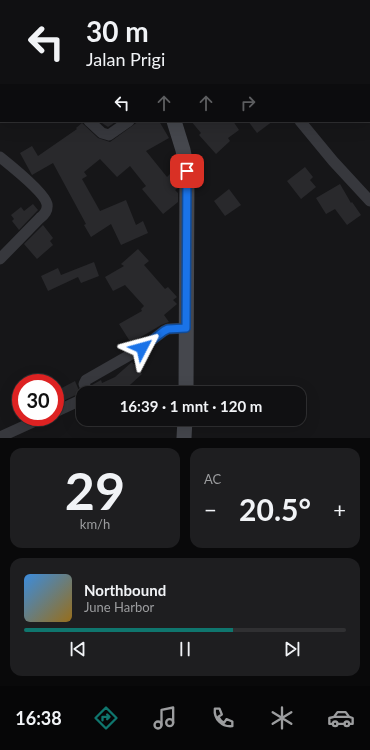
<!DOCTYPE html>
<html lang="id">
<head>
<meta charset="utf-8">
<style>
  body { margin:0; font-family:Lato,sans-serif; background:#1e1e20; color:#f1f3f6; height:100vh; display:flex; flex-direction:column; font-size:15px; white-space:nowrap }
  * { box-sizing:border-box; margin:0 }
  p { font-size:13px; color:#9c9d9f }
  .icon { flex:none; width:22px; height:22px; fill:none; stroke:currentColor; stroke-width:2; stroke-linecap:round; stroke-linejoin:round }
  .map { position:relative; height:438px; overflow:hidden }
  .sheet { display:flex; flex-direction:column; gap:10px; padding:10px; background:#09090a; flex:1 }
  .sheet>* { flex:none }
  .guide { position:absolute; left:0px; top:0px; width:370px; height:122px; box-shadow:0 4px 16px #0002,0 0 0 1px #303032; background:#101012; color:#f1f3f6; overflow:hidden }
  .speed { position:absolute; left:12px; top:374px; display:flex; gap:8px; font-size:20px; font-weight:700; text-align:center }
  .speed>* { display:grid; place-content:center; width:52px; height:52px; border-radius:50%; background:#101012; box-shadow:0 4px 16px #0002,0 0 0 1px #303032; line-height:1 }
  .speed .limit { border:6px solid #d22; background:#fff; color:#111 }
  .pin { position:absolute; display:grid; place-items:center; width:34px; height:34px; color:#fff; margin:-17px; border-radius:8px; box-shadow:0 2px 6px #0006 }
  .me { position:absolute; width:44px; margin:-22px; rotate:51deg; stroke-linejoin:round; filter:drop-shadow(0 0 3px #0008) }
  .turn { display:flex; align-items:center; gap:14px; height:84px; padding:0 20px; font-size:18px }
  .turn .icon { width:52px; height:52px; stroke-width:2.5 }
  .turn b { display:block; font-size:28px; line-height:34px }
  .lanes { display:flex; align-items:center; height:38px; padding:0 20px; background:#0003; justify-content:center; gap:20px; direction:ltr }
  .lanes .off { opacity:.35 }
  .big { font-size:30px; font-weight:700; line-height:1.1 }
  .sheet .tile { flex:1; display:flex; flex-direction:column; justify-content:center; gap:6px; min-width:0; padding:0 14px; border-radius:12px; background:#1e1e20 }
  .sheet .dial { align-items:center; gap:0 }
  .dial b { font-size:52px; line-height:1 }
  .song { display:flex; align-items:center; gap:12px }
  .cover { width:48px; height:48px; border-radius:6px; background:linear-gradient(135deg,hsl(210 70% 55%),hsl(40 70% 35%)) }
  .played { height:4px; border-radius:2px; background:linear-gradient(90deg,#0f766e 65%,#303032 65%) }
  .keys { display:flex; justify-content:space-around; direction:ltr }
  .heat { display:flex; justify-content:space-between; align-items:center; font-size:22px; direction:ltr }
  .sheet .tiles { flex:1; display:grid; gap:10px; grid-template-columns:1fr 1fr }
  .tile:last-child { grid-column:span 2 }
  .trip { position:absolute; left:76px; top:386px; width:230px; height:40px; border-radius:12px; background:#101012; box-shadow:0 4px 16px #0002,0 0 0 1px #303032; font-weight:700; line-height:40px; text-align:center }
  .dock { display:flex; height:64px; justify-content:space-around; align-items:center; background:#060607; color:#9c9d9f }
  .dock .icon { width:28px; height:28px }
  .dock .on { color:#0f766e }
  .dock b { font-size:18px; color:#f1f3f6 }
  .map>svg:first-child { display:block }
  .building { fill:#29292c }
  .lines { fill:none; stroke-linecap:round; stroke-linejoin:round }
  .street { stroke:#37383d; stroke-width:11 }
  .secondary { stroke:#45474d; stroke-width:15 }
  .route-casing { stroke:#114b97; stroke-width:10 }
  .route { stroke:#1a73e8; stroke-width:7 }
</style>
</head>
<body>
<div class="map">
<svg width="370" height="438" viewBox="0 0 370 438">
  <rect width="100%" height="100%" fill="#161618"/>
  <g class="building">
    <polygon points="99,121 117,121 108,127"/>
    <polygon points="139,121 159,121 169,138 146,151 167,177 170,174 178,184 178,188 175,190 178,193 178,202 163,214 142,189 146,186 130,166 117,177 100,159 84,172 87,176 82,179 100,211 126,200 136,225 143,221 148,233 121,245 111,224 91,237 84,225 86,224 53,163 32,175 20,153 32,146 38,156 77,129 76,128 82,123 98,138 110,142"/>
    <polygon points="191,121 233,121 239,130 228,138 230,141 216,154 199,135 201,133"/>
    <polygon points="248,121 273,121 257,133"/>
    <polygon points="305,167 313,177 310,180 316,187 301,199 287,181"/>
    <polygon points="340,184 351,203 352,202 361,215 347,225 335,209 326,214 316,198"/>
    <polygon points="229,189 241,205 225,216 214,201"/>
    <polygon points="33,204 38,210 19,230 12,221 14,219 11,215 21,207 24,211"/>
    <polygon points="43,225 53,238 50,241 53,245 37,259 24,244"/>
    <polygon points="138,249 149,261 144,265 165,289 168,287 177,297 173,300 177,304 164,315 169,322 161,325 131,343 119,324 142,311 141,309 144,306 125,285 113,291 105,277 124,266 121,264"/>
    <polygon points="94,262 99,276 81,283 78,277 48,291 41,276 58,268 61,275"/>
    <polygon points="132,362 142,374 121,393 95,393 92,385 101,380 102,383 115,377"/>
    <polygon points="75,381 80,393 63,401 58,390"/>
  </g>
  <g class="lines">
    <g class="street">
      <polyline points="18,0 19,1"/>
      <polyline points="136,0 137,1"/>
      <polyline points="95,1 96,0"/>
      <polyline points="0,60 1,61"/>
      <polyline points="0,90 1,89"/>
      <polyline points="89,121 102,133 109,135 129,121"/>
      <polyline points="300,121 333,161 370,201"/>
      <path d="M0 157C10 165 45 193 47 204 48 210 44 215 40 218L0 259"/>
      <polyline points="88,393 84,384 86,380 142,348 164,331 168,329 186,328"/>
      <polyline points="55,412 83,399"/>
      <polyline points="0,437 44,417"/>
    </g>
    <g class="secondary">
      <polyline points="188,0 189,1"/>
      <polyline points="174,121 183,150 187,171 186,393"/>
      <polyline points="184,438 185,419"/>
    </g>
  </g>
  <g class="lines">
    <defs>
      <polyline id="route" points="142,348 164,331 168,329 186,328 187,171"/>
    </defs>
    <use href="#route" class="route-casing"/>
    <use href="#route" class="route"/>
  </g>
</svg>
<div class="speed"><div class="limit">30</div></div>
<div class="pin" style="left:187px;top:171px;background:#d93025"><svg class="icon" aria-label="arrive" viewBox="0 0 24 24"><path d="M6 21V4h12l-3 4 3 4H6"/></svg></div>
<svg class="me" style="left:142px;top:348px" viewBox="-20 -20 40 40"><path d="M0-17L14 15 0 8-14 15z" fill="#1a73e8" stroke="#fff" stroke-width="4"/></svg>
<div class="trip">16:39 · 1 mnt · 120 m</div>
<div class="guide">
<div class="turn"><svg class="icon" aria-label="left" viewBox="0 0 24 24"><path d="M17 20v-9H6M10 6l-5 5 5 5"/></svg><div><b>30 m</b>Jalan Prigi</div></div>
<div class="lanes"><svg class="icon" aria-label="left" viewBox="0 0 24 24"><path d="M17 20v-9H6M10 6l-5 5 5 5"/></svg><svg class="icon off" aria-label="ahead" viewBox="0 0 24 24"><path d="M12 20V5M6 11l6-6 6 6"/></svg><svg class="icon off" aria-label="ahead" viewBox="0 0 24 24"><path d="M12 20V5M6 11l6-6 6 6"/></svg><svg class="icon off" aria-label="right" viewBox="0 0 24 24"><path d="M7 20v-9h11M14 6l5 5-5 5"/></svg></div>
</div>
</div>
<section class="sheet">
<div class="tiles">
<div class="tile dial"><b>29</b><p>km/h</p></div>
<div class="tile"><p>AC</p>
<div class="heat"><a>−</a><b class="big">20.5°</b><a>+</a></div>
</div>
<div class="tile">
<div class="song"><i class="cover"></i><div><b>Northbound</b><p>June Harbor</p></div></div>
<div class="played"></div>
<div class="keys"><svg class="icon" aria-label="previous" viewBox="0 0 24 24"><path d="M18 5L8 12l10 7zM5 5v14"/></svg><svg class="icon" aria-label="pause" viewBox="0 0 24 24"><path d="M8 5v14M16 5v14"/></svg><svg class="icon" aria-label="next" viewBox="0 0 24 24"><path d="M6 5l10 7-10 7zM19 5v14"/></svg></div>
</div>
</div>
</section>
<nav class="dock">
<b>16:38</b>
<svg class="icon on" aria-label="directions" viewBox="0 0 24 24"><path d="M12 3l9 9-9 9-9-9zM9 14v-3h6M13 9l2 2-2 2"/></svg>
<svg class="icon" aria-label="music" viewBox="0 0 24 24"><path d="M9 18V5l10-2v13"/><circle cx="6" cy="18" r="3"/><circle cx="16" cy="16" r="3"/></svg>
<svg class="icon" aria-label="phone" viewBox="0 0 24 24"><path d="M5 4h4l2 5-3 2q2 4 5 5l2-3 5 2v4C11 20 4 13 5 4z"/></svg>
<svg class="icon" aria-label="climate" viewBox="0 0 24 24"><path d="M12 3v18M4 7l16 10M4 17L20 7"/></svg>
<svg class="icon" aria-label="car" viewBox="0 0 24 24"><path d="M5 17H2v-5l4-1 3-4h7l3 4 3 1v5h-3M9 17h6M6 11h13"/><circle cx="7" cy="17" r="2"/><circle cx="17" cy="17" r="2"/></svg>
</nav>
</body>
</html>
